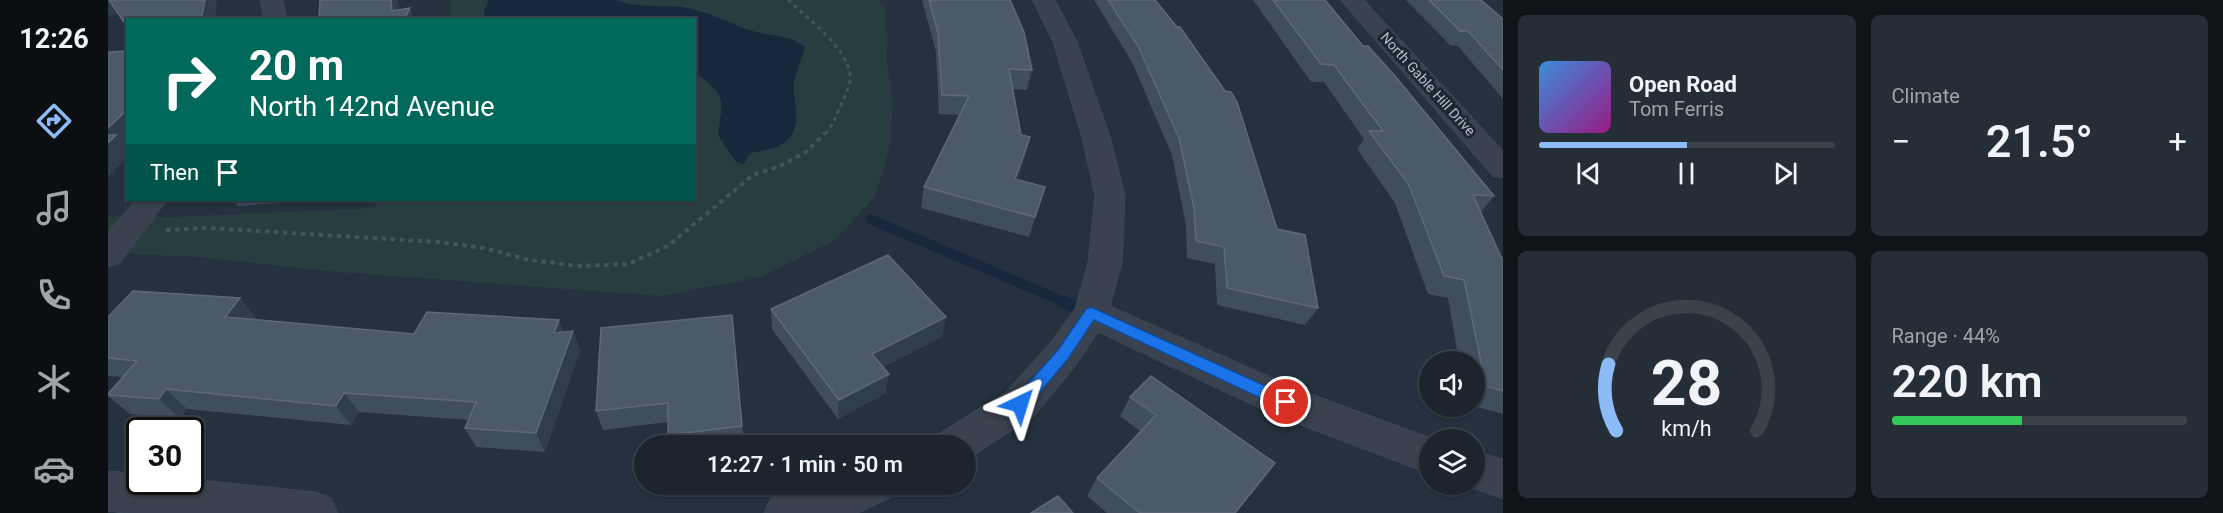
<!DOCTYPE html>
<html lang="en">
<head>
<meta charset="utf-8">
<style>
  body { margin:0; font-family:Roboto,sans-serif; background:#252d36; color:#f1f3f6; height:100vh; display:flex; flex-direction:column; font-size:22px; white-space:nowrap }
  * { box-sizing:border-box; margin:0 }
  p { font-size:20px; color:#a0a5aa }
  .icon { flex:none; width:33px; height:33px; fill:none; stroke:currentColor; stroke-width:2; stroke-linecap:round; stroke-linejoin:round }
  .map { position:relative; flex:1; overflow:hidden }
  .sheet { display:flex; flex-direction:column; gap:15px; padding:15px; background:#0f1419; width:720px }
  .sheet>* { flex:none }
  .guide { position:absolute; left:18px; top:18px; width:570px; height:183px; border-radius:0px; box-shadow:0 2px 4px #0004,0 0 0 2px #3a424a; background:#00695c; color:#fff; overflow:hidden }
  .buttons { position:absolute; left:1311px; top:351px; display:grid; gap:12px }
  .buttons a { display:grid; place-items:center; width:66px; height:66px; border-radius:50%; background:#1c252e; box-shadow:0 2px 4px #0004,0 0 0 2px #3a424a; font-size:30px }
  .speed { position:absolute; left:18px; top:417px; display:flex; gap:12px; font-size:30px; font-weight:700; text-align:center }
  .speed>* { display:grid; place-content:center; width:78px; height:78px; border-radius:50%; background:#1c252e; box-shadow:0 2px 4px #0004,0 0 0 2px #3a424a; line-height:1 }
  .speed .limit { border:3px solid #111; border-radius:9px; background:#fff; color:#111 }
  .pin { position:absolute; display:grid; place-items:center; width:51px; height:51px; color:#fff; margin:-26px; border:3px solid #fff; border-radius:50%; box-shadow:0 2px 6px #0007 }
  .me { position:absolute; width:66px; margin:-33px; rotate:41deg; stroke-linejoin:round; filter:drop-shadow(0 0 4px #0008) }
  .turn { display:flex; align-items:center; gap:21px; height:126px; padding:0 24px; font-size:27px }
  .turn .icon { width:78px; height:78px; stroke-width:2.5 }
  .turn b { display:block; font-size:42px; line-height:51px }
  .then { display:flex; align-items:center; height:57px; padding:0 24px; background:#0003; gap:12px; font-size:22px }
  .big { font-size:45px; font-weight:600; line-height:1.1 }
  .sheet .tile { flex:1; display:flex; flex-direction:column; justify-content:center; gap:9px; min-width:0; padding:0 21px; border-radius:9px; background:#252d36 }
  .sheet .dial { align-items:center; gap:0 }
  .dial svg { height:156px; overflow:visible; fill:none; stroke:#3a424a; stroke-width:7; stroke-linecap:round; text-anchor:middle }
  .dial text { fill:#f1f3f6; stroke:none }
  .song { display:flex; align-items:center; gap:18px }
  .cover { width:72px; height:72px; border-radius:9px; background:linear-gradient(135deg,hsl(210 70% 55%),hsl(310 70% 35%)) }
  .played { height:6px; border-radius:3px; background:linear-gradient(90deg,#8cbbf6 50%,#3a424a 50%) }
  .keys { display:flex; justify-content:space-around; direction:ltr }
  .heat { display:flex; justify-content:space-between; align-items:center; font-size:33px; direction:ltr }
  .charge { height:9px; border-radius:4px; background:linear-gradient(90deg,#34c759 44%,#3a424a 0) }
  .sheet .tiles { flex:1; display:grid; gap:15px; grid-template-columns:repeat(2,1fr) }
  .trip { position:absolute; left:526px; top:435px; width:342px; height:60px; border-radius:30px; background:#1c252e; box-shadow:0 2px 4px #0004,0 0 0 2px #3a424a; font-weight:600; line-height:60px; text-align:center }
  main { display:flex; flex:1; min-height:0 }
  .dock { display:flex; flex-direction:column; width:108px; justify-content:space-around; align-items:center; background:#0b0f12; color:#a0a5aa }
  .dock .icon { width:42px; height:42px }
  .dock .on { color:#8cbbf6 }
  .dock b { font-size:27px; color:#f1f3f6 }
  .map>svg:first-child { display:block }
  .green { fill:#273d3f }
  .water { fill:#18283c }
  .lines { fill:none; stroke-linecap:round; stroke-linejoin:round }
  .stream-far1 { stroke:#18283c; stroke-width:10 }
  .stream { stroke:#18283c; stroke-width:13 }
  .street-casing { stroke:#454e5a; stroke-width:1 }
  .path-far1 { stroke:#405657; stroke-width:3; stroke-dasharray:4 4; stroke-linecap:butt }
  .path { stroke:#405657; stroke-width:4; stroke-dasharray:4.5 4.5; stroke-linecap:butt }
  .street { fill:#39424e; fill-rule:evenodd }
  .wall { fill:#404d5c }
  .shaded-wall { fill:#303d4b }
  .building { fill:#4c5968; stroke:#5d6977; stroke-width:1.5 }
  .route { fill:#1a73e8; stroke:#114b97; stroke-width:1.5 }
  .labels { text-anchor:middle; stroke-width:6; stroke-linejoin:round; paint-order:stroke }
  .far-street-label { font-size:14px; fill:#b5bdc9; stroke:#1d2733 }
</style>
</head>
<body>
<main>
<nav class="dock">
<b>12:26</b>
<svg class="icon on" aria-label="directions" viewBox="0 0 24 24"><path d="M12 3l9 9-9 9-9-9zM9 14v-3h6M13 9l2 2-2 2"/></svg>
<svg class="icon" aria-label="music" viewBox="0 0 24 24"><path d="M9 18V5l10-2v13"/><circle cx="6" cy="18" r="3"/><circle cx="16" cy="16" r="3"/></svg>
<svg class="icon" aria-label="phone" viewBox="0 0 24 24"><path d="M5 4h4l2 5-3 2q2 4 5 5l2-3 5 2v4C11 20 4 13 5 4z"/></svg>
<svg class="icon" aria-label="climate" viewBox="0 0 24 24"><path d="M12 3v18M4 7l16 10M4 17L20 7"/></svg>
<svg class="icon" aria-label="car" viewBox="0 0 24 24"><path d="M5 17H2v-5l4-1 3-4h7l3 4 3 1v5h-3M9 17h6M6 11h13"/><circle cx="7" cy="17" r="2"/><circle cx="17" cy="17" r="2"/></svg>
</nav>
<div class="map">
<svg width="1395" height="513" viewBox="0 0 1395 513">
  <rect width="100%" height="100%" fill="#25313e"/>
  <polygon class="green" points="342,0 771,0 778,8 779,62 785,104 781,150 767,197 726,241 653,277 553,296 230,272 88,257 0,253 0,216 65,217 266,208 271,200 586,200 586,20 342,19"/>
  <path class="water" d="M381 0H508C528 8 551 5 573 7 598 10 620 23 644 31 662 36 682 35 697 47 694 58 688 71 686 83 685 93 688 102 688 112 690 144 668 149 642 153L636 164 628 162 610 135C615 97 619 97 587 72L586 20 378 19 376 12Z"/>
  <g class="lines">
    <polyline class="stream-far1" points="762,219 959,303"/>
    <polyline class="stream" points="956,302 980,312"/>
    <defs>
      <g id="street">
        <polygon points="153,0 175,0 179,20 156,20"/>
        <polygon points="925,0 947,0 969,42 1002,137 1017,196 1014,263 1002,306 1192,390 1328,440 1322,440 1322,474 1164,414 990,332 968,365 926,416 858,460 858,446 826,446 832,433 898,392 942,343 967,309 980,263 987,196 974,137 945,42"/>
        <polygon points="1233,0 1256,0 1395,151 1395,178 1385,176"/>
        <polygon points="28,200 59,200 12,263 0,267 0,233"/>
        <polygon points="1366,451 1395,459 1395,499 1354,484 1366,484"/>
        <polygon points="0,471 32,474 32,482 82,482 82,479 208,492 223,498 230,513 18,513 0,511"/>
        <polygon points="707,484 788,484 782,498 750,513 656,513 663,498"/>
      </g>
    </defs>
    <use href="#street" class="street-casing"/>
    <path class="path-far1" d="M680 0C698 17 745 52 742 80 741 88 736 99 732 107 728 117 724 127 716 135"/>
    <polyline class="path" points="58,230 100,228 330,242 376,248 421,260 471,266 520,264 560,246 645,175 672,166 698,152 717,133"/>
    <use href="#street" class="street"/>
  </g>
  <g class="wall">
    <polygon points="814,0 902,0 924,70 919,90 905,89 913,135 922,137 917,157 909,179 931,207 921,237 813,208 816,187 851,115 831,114 828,52"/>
    <polygon points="986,0 1047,0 1169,229 1210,308 1197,325 1109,305 1107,264 1079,258 1078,225 1064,155 1024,62"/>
    <polygon points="1145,0 1217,0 1255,46 1386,196 1373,212 1393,257 1395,258 1395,414 1366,406 1366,362 1351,362 1340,298 1320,294 1287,203 1249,149 1256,139 1216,82 1203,82"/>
    <polygon points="1298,0 1373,0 1395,19 1395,99 1350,46 1342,45"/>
    <polygon points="125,200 215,200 130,206"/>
    <polygon points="132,298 148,318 147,320 306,334 451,320 455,332 465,331 472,351 437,452 368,447 357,428 360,420 251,412 243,425 79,409 72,418 22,414 0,396 0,394 14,377 0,376 0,317"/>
    <polygon points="663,309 838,317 834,337 775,367 778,393 730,419 664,329"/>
    <polygon points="626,335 636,445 563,446 560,435 560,422 495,430 488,411"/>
    <polygon points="1043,376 1127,513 999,513 979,496 989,478 1033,432 1012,416 1022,397"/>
  </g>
  <g class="shaded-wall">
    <polygon points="0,0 1,0 11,13 2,16 0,13"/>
    <polygon points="97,0 109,0 107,20 93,20"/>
    <polygon points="283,0 290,0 291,20 284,11"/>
    <polygon points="302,8 306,20 296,20"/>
    <polygon points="20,109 20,142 16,145 20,149 20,157 0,177 0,128"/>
    <polygon points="922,137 917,157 902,199 907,179"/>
    <polygon points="937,187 931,207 921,237 927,217"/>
    <polygon points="132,298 148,318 134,337 117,317"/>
    <polygon points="838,317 834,337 762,374 764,354"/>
    <polygon points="451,320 458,340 446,333"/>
    <polygon points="465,331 472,351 437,452 428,433"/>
    <polygon points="781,374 778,393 730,419 731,400"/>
    <polygon points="58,389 79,409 72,418 51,399"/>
    <polygon points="236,393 251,412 243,425 228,406"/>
  </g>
  <g class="building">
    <polygon points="1,0 97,0 93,20 20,20 20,28"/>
    <polygon points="212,0 283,0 284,11 302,8 296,20 211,20"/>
    <polygon points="821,0 902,0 916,32 924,70 901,69 913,135 922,137 907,179 937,187 927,217 816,187 861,96 834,95 830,33"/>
    <polygon points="1000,0 1047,0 1069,27 1072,27 1117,91 1123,92 1129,102 1169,229 1197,235 1210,308 1119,288 1116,247 1088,241 1086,208 1071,138 1030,46"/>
    <polygon points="1165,0 1217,0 1255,46 1260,46 1287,76 1386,196 1365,195 1393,257 1395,258 1395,391 1378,386 1356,280 1336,276 1301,185 1261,131 1275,131 1226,65 1213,64"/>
    <polygon points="1321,0 1373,0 1395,19 1395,70 1360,31 1352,31"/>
    <polygon points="20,51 20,109 0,128 0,52"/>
    <polygon points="0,135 8,135 0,143"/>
    <polygon points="780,255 838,317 764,354 781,374 731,400 663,309"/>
    <polygon points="25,291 132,298 117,317 306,334 319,312 451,320 446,333 465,331 428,433 357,428 368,402 236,393 228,406 58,389 51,399 0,395 0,394 29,361 0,358 0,317"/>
    <polygon points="624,315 634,426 560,435 560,403 488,411 493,328"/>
    <polygon points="1043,376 1167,463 1127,513 1032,513 989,478 1048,415 1022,397"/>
    <polygon points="950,496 965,513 923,513"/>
  </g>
  <polygon class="route" points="983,307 1184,398 1186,402 1184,407 1178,409 1172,407 986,320 960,359 918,409 912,411 906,409 904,404 906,399 950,350 978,309"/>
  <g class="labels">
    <g class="far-street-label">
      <text transform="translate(1320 84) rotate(48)" y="5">North Gable Hill Drive</text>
    </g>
  </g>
</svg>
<div class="buttons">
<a><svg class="icon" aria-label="sound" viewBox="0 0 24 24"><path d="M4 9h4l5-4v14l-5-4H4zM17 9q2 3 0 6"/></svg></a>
<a><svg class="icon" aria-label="layers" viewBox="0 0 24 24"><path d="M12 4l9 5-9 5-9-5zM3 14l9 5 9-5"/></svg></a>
</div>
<div class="speed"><div class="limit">30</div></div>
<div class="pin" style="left:1178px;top:402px;background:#d93025"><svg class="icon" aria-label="arrive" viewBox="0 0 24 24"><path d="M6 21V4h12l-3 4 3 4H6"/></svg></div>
<svg class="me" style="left:912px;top:404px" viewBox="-20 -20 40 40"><path d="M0-17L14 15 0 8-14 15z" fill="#1a73e8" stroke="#fff" stroke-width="4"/></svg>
<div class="trip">12:27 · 1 min · 50 m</div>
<div class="guide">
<div class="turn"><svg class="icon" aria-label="right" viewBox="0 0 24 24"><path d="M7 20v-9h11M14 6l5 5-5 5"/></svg><div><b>20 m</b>North 142nd Avenue</div></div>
<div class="then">Then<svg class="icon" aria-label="arrive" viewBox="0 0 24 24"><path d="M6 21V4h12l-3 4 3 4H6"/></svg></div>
</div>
</div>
<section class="sheet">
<div class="tiles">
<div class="tile">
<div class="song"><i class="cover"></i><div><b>Open Road</b><p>Tom Ferris</p></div></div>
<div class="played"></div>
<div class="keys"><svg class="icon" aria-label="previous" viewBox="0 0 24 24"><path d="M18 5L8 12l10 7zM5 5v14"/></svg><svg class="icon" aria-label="pause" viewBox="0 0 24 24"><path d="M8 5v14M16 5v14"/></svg><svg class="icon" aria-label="next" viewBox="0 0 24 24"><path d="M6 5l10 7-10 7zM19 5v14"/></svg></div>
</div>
<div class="tile"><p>Climate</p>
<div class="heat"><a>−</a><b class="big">21.5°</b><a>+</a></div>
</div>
<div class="tile dial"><svg viewBox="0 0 100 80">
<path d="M14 69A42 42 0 1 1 86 69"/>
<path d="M14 69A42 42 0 0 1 10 35" stroke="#8cbbf6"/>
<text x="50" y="56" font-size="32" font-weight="700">28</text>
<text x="50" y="72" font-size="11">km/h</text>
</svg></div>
<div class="tile"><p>Range · 44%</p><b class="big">220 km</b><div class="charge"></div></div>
</div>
</section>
</main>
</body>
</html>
